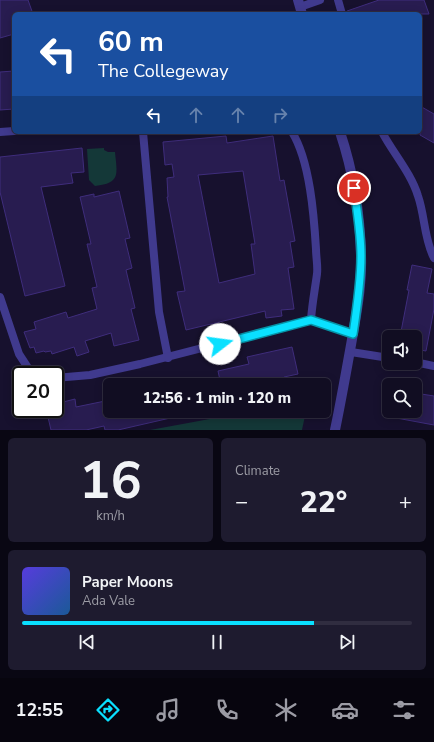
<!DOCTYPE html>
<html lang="en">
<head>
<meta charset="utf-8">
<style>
  body { margin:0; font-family:"Nunito Sans",sans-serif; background:#1e1b2f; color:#f1f3f6; height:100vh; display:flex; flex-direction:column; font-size:15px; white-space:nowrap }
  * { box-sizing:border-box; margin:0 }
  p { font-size:13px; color:#9c9ca5 }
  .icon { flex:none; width:22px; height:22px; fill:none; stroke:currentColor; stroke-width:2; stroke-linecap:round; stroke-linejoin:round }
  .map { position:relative; height:430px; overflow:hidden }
  .drawer { display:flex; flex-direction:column; gap:8px; padding:8px; background:#090713; flex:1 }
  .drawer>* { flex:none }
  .hud { position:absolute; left:12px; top:12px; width:410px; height:122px; border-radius:6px; box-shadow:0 2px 10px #0003,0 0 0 1px #302d40; background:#1a4fa0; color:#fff; overflow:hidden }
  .buttons { position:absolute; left:382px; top:330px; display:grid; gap:8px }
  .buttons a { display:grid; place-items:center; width:40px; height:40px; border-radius:6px; background:#110d22; box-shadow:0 2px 10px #0003,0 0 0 1px #302d40; font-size:20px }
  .speed { position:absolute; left:12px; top:366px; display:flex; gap:8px; font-size:20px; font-weight:700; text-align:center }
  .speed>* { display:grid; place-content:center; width:52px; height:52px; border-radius:50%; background:#110d22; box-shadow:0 2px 10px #0003,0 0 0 1px #302d40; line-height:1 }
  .speed .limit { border:2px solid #111; border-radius:6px; background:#fff; color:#111 }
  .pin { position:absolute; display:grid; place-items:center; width:34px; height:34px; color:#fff; margin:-17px; border:2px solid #fff; border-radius:50%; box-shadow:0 1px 4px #0007 }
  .me { position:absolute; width:44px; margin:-22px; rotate:75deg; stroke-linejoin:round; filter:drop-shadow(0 0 3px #0008) }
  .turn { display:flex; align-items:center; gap:14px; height:84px; padding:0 20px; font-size:18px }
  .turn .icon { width:52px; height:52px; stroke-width:2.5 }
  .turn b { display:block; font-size:28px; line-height:34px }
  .lanes { display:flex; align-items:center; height:38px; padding:0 20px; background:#0003; justify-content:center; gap:20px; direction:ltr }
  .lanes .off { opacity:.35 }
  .big { font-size:30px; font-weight:800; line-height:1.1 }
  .drawer .tile { flex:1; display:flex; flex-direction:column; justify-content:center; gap:6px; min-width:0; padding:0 14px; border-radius:6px; background:#1e1b2f }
  .drawer .dial { align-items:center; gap:0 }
  .dial b { font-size:52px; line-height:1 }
  .song { display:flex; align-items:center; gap:12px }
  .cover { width:48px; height:48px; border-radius:6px; background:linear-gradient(135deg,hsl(250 70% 55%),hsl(210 70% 35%)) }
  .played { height:4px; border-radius:2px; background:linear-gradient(90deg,#0ae0ff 75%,#302d40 75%) }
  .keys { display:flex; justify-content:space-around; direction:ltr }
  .heat { display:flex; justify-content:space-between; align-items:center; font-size:22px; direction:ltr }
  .drawer .tiles { flex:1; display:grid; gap:8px; grid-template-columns:1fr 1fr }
  .tile:last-child { grid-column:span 2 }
  .trip { position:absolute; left:103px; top:378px; width:228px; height:40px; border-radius:6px; background:#110d22; box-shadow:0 2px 10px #0003,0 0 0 1px #302d40; font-weight:800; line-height:40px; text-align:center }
  .menu { display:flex; height:64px; justify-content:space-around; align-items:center; background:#07050e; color:#9c9ca5 }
  .menu .icon { width:28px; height:28px }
  .menu .on { color:#0ae0ff }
  .menu b { font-size:18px; color:#f1f3f6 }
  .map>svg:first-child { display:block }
  .green { fill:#143838 }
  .building { fill:#281c50; stroke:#3f2d7c; fill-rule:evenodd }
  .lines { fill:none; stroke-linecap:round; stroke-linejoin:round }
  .service { stroke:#403a8e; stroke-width:8 }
  .tertiary { stroke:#403a8e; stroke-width:10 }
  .route-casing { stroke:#0692a6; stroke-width:10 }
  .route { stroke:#0ae0ff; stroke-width:7 }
</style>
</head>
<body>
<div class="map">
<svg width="434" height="430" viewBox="0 0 434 430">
  <rect width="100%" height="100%" fill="#17112e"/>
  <g class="green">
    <path d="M104 148V150L108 152H115C117 174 121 183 95 186L89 180 87 149Z"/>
    <polygon points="253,411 306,411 302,430 150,430"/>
  </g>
  <g class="building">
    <polygon points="0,0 28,0 33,14 14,14 14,34 0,38"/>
    <polygon points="379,0 424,0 429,14 347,14 347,11"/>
    <polygon points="14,71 14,109 0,110 0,72"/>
    <polygon points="420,106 434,114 434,143 420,135"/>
    <path d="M226 136 227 143 273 136 280 181 284 180 295 241 290 242 294 267 288 268 294 309 281 310 282 316 266 318 265 311 186 330 177 292 185 291 167 197H168L167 178 174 177 172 164 165 165 163 142ZM243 171 255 244H251L255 274 219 283 198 175Z"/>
    <polygon points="82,148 84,172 71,173 73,183 41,187 65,286 25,296 0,192 0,157"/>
    <polygon points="119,191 130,238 125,239 132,268 126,270 135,308 131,309 139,340 114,346 111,333 85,341 89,352 77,356 74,347 52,354 51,351 45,352 44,351 36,353 34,347 30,348 24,332 36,329 34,322 66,312 68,318 97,309 92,288 97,287 87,244 91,244 80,197 94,194 94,197"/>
    <polygon points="412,265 432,269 427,293 434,294 434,309 426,351 415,349 415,337 400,337 409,290 407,290"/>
    <polygon points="292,347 298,374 284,377 286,385 221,385 218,371 249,364 247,357"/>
    <polygon points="415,393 434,396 434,425 391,417 392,411 415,411"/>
    <polygon points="75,399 76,407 110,400 110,411 179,411 179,416 118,430 105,430 104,426 86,430 51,430 47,413 54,411 55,404"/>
  </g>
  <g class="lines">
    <g class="service">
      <polyline points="338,0 342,14"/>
      <polyline points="300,7 320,0"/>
      <polyline points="0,132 14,131"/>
      <polyline points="143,132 159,312 168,358"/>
      <path d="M382 132C393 153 411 173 418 196 425 216 424 239 434 258"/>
      <polyline points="0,297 19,354 32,374 39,375"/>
      <polyline points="311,320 353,334"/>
      <polyline points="351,352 389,358"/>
      <polyline points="415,362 434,366"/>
      <path d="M55 378 90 375 140 364 311 320C312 304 315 289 317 274 318 266 316 257 316 249 314 216 310 161 292 132"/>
    </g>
    <g class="tertiary">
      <polyline points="298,0 302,14"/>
      <path d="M335 430C342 396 348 362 354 328 358 304 362 280 361 255 360 214 353 171 340 132"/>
    </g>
  </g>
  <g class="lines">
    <defs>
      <path id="route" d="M220 344 311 320 353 334C357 308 361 282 361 256 361 234 357 211 354 188"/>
    </defs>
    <use href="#route" class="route-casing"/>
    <use href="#route" class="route"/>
  </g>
</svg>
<div class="buttons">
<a><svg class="icon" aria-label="sound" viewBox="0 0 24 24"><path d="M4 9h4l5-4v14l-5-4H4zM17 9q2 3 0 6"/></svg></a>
<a><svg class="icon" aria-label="search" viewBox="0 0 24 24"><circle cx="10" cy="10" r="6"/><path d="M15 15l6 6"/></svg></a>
</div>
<div class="speed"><div class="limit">20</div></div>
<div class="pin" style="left:354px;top:188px;background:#d93025"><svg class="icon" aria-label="arrive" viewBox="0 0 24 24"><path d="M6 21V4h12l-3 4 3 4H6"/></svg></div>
<svg class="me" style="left:220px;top:344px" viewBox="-20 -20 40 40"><circle r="19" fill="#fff"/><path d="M0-13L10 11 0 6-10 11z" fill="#0ae0ff"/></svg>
<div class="trip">12:56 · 1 min · 120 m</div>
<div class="hud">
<div class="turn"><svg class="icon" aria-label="left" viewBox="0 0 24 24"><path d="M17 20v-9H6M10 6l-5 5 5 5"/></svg><div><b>60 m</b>The Collegeway</div></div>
<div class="lanes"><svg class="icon" aria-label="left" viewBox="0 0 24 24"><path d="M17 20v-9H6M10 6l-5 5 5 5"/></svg><svg class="icon off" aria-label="ahead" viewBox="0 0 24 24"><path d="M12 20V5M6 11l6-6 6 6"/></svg><svg class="icon off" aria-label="ahead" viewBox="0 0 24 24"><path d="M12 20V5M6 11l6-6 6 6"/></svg><svg class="icon off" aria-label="right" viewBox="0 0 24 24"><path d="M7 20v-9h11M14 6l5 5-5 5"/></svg></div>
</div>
</div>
<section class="drawer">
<div class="tiles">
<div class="tile dial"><b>16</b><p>km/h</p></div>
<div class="tile"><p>Climate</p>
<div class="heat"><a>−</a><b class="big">22°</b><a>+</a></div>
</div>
<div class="tile">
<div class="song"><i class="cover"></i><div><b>Paper Moons</b><p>Ada Vale</p></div></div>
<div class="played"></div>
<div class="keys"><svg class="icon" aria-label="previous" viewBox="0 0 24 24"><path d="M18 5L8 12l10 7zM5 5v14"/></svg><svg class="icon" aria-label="pause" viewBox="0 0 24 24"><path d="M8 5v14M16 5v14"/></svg><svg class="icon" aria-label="next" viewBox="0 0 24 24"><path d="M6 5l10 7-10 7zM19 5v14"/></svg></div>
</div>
</div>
</section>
<nav class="menu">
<b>12:55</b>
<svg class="icon on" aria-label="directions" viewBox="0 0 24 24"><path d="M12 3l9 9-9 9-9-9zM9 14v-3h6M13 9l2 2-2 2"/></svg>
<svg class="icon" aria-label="music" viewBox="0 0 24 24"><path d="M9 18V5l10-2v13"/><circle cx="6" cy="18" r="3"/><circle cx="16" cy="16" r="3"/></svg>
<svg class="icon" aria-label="phone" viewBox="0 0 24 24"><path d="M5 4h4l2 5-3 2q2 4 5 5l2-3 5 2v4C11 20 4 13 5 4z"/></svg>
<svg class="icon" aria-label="climate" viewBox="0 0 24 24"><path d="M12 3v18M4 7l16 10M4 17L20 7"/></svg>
<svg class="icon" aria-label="car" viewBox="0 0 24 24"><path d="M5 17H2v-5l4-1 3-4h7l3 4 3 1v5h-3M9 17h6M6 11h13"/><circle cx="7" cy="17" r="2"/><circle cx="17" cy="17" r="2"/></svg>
<svg class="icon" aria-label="filters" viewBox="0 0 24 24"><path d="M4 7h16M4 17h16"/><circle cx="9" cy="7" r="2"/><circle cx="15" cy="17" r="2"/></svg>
</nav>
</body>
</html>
